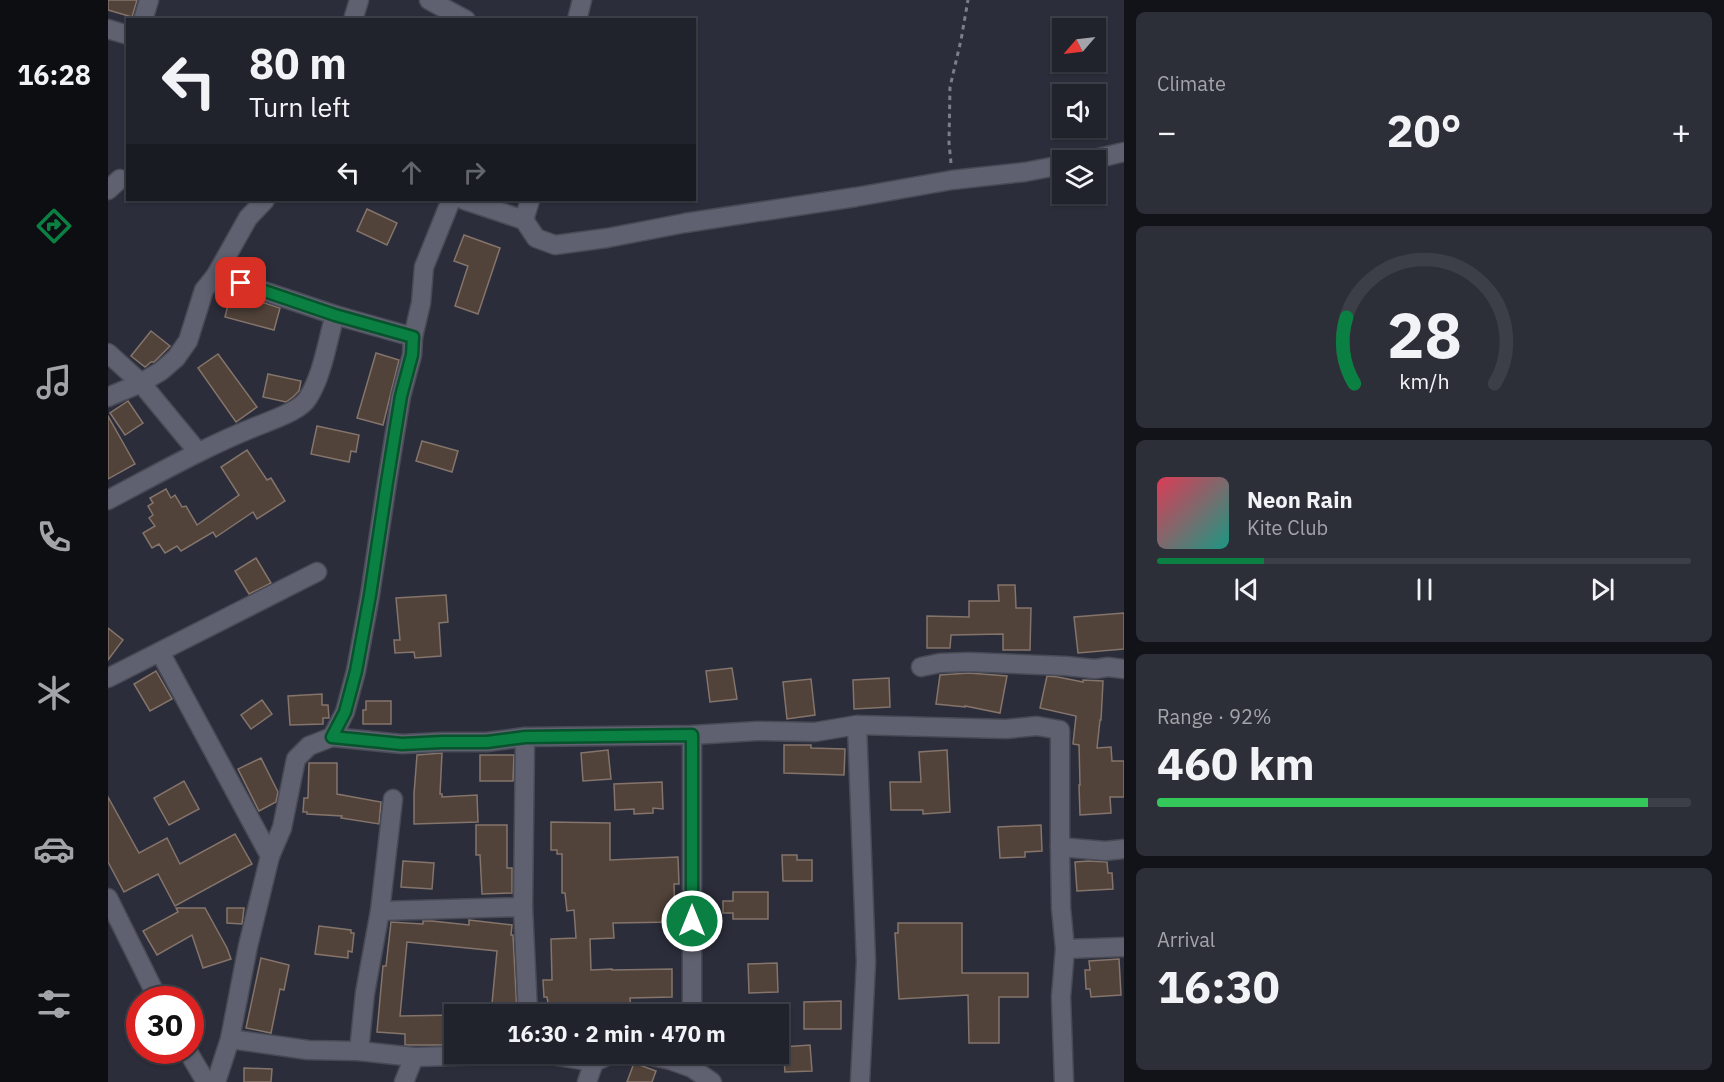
<!DOCTYPE html>
<html lang="en">
<head>
<meta charset="utf-8">
<style>
  body { margin:0; font-family:"IBM Plex Sans",sans-serif; background:#2d2f38; color:#f1f3f6; height:100vh; display:flex; flex-direction:column; font-size:22px; white-space:nowrap }
  * { box-sizing:border-box; margin:0 }
  p { font-size:20px; color:#a2a4a9 }
  .icon { flex:none; width:33px; height:33px; fill:none; stroke:currentColor; stroke-width:2; stroke-linecap:round; stroke-linejoin:round }
  .map { position:relative; flex:1; overflow:hidden }
  .drawer { display:flex; flex-direction:column; gap:12px; padding:12px; background:#121318; width:600px }
  .drawer>* { flex:none }
  .hud { position:absolute; left:18px; top:18px; width:570px; height:183px; border-radius:0px; box-shadow:0 2px 4px #0004,0 0 0 2px #3d3f48; background:#20222c; color:#f1f3f6; overflow:hidden }
  .needle { width:39px; rotate:242deg }
  .controls { position:absolute; left:944px; top:18px; display:grid; gap:12px }
  .controls a { display:grid; place-items:center; width:54px; height:54px; border-radius:0px; background:#20222c; box-shadow:0 2px 4px #0004,0 0 0 2px #3d3f48; font-size:30px }
  .speed { position:absolute; left:18px; top:986px; display:flex; gap:12px; font-size:30px; font-weight:700; text-align:center }
  .speed>* { display:grid; place-content:center; width:78px; height:78px; border-radius:50%; background:#20222c; box-shadow:0 2px 4px #0004,0 0 0 2px #3d3f48; line-height:1 }
  .speed .limit { border:9px solid #d22; background:#fff; color:#111 }
  .pin { position:absolute; display:grid; place-items:center; width:51px; height:51px; color:#fff; margin:-26px; border-radius:12px; box-shadow:0 3px 9px #0006 }
  .me { position:absolute; width:66px; margin:-33px; rotate:0deg; stroke-linejoin:round; filter:drop-shadow(0 0 4px #0008) }
  .turn { display:flex; align-items:center; gap:21px; height:126px; padding:0 24px; font-size:27px }
  .turn .icon { width:78px; height:78px; stroke-width:2.5 }
  .turn b { display:block; font-size:42px; line-height:51px }
  .lanes { display:flex; align-items:center; height:57px; padding:0 24px; background:#0003; justify-content:center; gap:30px; direction:ltr }
  .lanes .off { opacity:.35 }
  .big { font-size:45px; font-weight:700; line-height:1.1 }
  .drawer .widget { flex:1; display:flex; flex-direction:column; justify-content:center; gap:9px; min-width:0; padding:0 21px; border-radius:9px; background:#2d2f38 }
  .drawer .dial { align-items:center; gap:0 }
  .dial svg { height:156px; overflow:visible; fill:none; stroke:#3d3f48; stroke-width:7; stroke-linecap:round; text-anchor:middle }
  .dial text { fill:#f1f3f6; stroke:none }
  .song { display:flex; align-items:center; gap:18px }
  .cover { width:72px; height:72px; border-radius:9px; background:linear-gradient(135deg,hsl(350 70% 55%),hsl(170 70% 35%)) }
  .played { height:6px; border-radius:3px; background:linear-gradient(90deg,#0b8043 20%,#3d3f48 20%) }
  .keys { display:flex; justify-content:space-around; direction:ltr }
  .heat { display:flex; justify-content:space-between; align-items:center; font-size:33px; direction:ltr }
  .charge { height:9px; border-radius:4px; background:linear-gradient(90deg,#34c759 92%,#3d3f48 0) }
  .trip { position:absolute; left:336px; top:1004px; width:345px; height:60px; border-radius:0px; background:#20222c; box-shadow:0 2px 4px #0004,0 0 0 2px #3d3f48; font-weight:700; line-height:60px; text-align:center }
  main { display:flex; flex:1; min-height:0 }
  .tab-bar { display:flex; flex-direction:column; width:108px; justify-content:space-around; align-items:center; background:#0d0e12; color:#a2a4a9 }
  .tab-bar .icon { width:42px; height:42px }
  .tab-bar .current { color:#0b8043 }
  .tab-bar b { font-size:27px; color:#f1f3f6 }
  .map>svg:first-child { display:block }
  .building { fill:#51433a; stroke:#84746b; stroke-width:1.5 }
  .lines { fill:none; stroke-linecap:round; stroke-linejoin:round }
  .minor-casing { stroke:#484a55; stroke-width:21 }
  .path { stroke:#7c7e89; stroke-width:3; stroke-dasharray:4.5 4.5; stroke-linecap:butt }
  .minor { stroke:#5f6170; stroke-width:18 }
  .route-casing { stroke:#07532c; stroke-width:15 }
  .route { stroke:#0b8043; stroke-width:10 }
</style>
</head>
<body>
<main>
<nav class="tab-bar">
<b>16:28</b>
<svg class="icon current" aria-label="directions" viewBox="0 0 24 24"><path d="M12 3l9 9-9 9-9-9zM9 14v-3h6M13 9l2 2-2 2"/></svg>
<svg class="icon" aria-label="music" viewBox="0 0 24 24"><path d="M9 18V5l10-2v13"/><circle cx="6" cy="18" r="3"/><circle cx="16" cy="16" r="3"/></svg>
<svg class="icon" aria-label="phone" viewBox="0 0 24 24"><path d="M5 4h4l2 5-3 2q2 4 5 5l2-3 5 2v4C11 20 4 13 5 4z"/></svg>
<svg class="icon" aria-label="climate" viewBox="0 0 24 24"><path d="M12 3v18M4 7l16 10M4 17L20 7"/></svg>
<svg class="icon" aria-label="car" viewBox="0 0 24 24"><path d="M5 17H2v-5l4-1 3-4h7l3 4 3 1v5h-3M9 17h6M6 11h13"/><circle cx="7" cy="17" r="2"/><circle cx="17" cy="17" r="2"/></svg>
<svg class="icon" aria-label="filters" viewBox="0 0 24 24"><path d="M4 7h16M4 17h16"/><circle cx="9" cy="7" r="2"/><circle cx="15" cy="17" r="2"/></svg>
</nav>
<div class="map">
<svg width="1016" height="1082" viewBox="0 0 1016 1082">
  <rect width="100%" height="100%" fill="#2b2d3a"/>
  <g class="building">
    <polygon points="0,0 29,0 24,17 0,10"/>
    <polygon points="259,209 289,223 279,245 249,231"/>
    <polygon points="356,235 392,248 370,314 347,306 360,266 346,261"/>
    <polygon points="123,292 172,308 166,330 117,317"/>
    <polygon points="43,331 62,346 46,362 43,362 37,367 23,356"/>
    <polygon points="268,353 291,360 275,425 249,418"/>
    <polygon points="110,354 149,407 128,422 90,368"/>
    <polygon points="160,374 193,381 191,391 185,397 178,402 155,397"/>
    <polygon points="20,401 35,423 17,435 2,413"/>
    <polygon points="0,416 27,464 0,479"/>
    <polygon points="209,426 251,435 248,452 243,451 241,462 203,454"/>
    <polygon points="314,441 350,451 344,472 308,461"/>
    <polygon points="139,450 159,480 163,478 177,501 149,519 145,512 108,537 105,532 73,551 69,546 57,553 51,544 44,548 35,533 47,526 41,518 45,515 40,506 45,503 42,498 58,489 63,498 67,495 74,507 78,506 89,525 131,495 113,467"/>
    <polygon points="148,558 163,583 141,594 127,571"/>
    <polygon points="890,585 907,585 908,608 923,608 922,650 895,650 895,634 843,635 842,648 819,648 819,616 861,617 861,601 891,601"/>
    <polygon points="338,595 340,622 331,623 333,656 307,658 306,652 287,653 286,640 292,640 288,598"/>
    <polygon points="1016,613 1016,649 970,653 966,617"/>
    <polygon points="0,628 15,640 0,660"/>
    <polygon points="624,668 629,699 602,702 598,671"/>
    <polygon points="48,671 64,699 42,711 26,684"/>
    <polygon points="861,673 899,676 892,713 857,706 857,707 828,704 832,675"/>
    <polygon points="939,676 950,677 975,682 975,680 995,681 993,720 992,720 989,748 1003,747 1004,761 1016,761 1016,797 1002,797 1003,813 972,815 971,785 972,785 971,745 965,744 968,716 932,708"/>
    <polygon points="781,678 782,707 746,709 745,680"/>
    <polygon points="703,679 707,715 679,719 675,682"/>
    <polygon points="214,694 214,705 220,705 221,718 215,718 215,724 182,725 180,696"/>
    <polygon points="154,700 164,714 143,729 133,715"/>
    <polygon points="258,701 283,701 283,724 255,724 255,710 258,710"/>
    <polygon points="676,745 703,745 703,748 737,749 736,775 676,773"/>
    <polygon points="500,750 503,779 475,781 473,753"/>
    <polygon points="839,750 842,812 815,814 815,810 783,810 782,782 813,782 811,752"/>
    <polygon points="334,753 332,794 334,794 334,797 369,795 370,822 306,824 306,794 309,755"/>
    <polygon points="372,755 406,755 405,781 372,781"/>
    <polygon points="153,758 170,792 168,802 151,811 130,769"/>
    <polygon points="201,763 229,763 229,794 273,802 271,824 233,818 234,816 199,814 199,812 195,812 196,798 200,798"/>
    <polygon points="76,781 91,809 61,825 46,798"/>
    <polygon points="554,782 555,809 545,808 545,813 526,814 526,809 507,810 506,784"/>
    <polygon points="0,797 31,853 59,838 72,864 127,834 144,864 67,906 50,874 16,892 0,862"/>
    <polygon points="443,822 502,823 502,860 570,857 571,884 566,884 567,922 505,923 506,938 482,939 483,970 504,969 504,970 564,969 564,997 522,998 523,1014 442,1014 439,997 436,997 435,980 444,980 443,939 468,938 466,910 459,911 457,893 454,893 454,854 449,854 449,850 443,850"/>
    <polygon points="368,825 399,825 399,868 404,868 404,893 374,894 372,855 368,855"/>
    <polygon points="933,825 934,851 917,852 917,857 892,858 890,827"/>
    <polygon points="674,855 689,855 689,860 704,860 704,881 675,881"/>
    <polygon points="295,861 326,863 324,889 293,887"/>
    <polygon points="981,861 999,862 1000,873 1004,873 1005,889 969,891 967,862"/>
    <polygon points="625,892 660,892 660,919 625,919 625,913 615,913 615,901 625,901"/>
    <polygon points="68,908 97,908 119,948 123,959 95,968 84,935 49,955 35,931 70,912"/>
    <polygon points="119,908 136,908 134,924 119,923"/>
    <polygon points="361,920 404,925 403,935 405,935 409,1014 383,1014 389,951 299,942 292,1016 346,1015 346,1045 297,1045 297,1034 269,1032 275,966 278,966 283,922 315,924 315,921 324,921 361,925"/>
    <polygon points="790,923 854,923 854,973 920,973 920,997 891,997 891,1043 861,1043 860,995 791,999 787,933 790,933"/>
    <polygon points="211,926 243,930 243,933 246,933 244,952 240,951 240,958 207,954"/>
    <polygon points="153,958 181,965 176,990 172,989 163,1033 138,1028"/>
    <polygon points="1011,959 1013,995 983,997 982,989 978,989 977,970 982,970 981,961"/>
    <polygon points="669,963 670,992 641,993 640,964"/>
    <polygon points="733,1001 733,1029 696,1029 696,1002"/>
    <polygon points="702,1045 704,1071 677,1072 675,1047"/>
    <polygon points="526,1063 548,1071 544,1082 519,1082"/>
    <polygon points="136,1068 164,1069 163,1082 136,1082"/>
  </g>
  <g class="lines">
    <defs>
      <g id="minor">
        <polyline points="321,0 358,20"/>
        <polyline points="35,20 41,0"/>
        <polyline points="245,20 251,0"/>
        <polyline points="469,20 474,0"/>
        <polyline points="0,29 20,35"/>
        <polyline points="983,160 1016,152"/>
        <polyline points="0,190 12,179"/>
        <polyline points="356,200 416,220 428,238 447,245 499,238 577,223 748,197 844,180 917,172 954,165"/>
        <polyline points="416,220 422,200"/>
        <polyline points="108,275 227,315 305,337"/>
        <polyline points="0,353 33,383 90,452"/>
        <polyline points="0,397 33,383 53,371 68,358 80,341 96,290 108,275 140,218 157,200"/>
        <path d="M0 500C51 473 102 444 157 423 169 418 193 410 200 398 215 374 219 342 227 315"/>
        <polyline points="52,652 162,856"/>
        <polyline points="813,667 832,663 861,662 958,666 987,669 1000,667 1016,669"/>
        <polyline points="0,678 209,572"/>
        <polyline points="749,725 758,962 752,1082"/>
        <polyline points="584,735 584,1014"/>
        <polyline points="224,737 294,744 334,742 379,742 417,737 584,735 649,731 707,732 749,725 898,729 929,726 952,730 952,847 953,908 957,949 953,997 956,1082"/>
        <polyline points="417,737 415,907 420,1014"/>
        <polyline points="952,847 997,851 1016,849"/>
        <polyline points="0,898 50,999"/>
        <polyline points="272,911 415,907"/>
        <polyline points="957,949 1016,947"/>
        <polyline points="122,1039 200,1050 251,1051 306,1057 422,1054 443,1055 486,1062 506,1053"/>
        <polyline points="79,1050 98,1082"/>
        <polyline points="251,1051 257,993 272,911 285,799"/>
        <polyline points="530,1053 562,1060 584,1068 604,1082"/>
        <polyline points="108,1082 122,1039 140,946 162,856 174,828 188,759 201,746 224,737 237,712 248,671 262,595 279,482 293,396 304,355 305,337 313,303 316,267 343,200"/>
        <polyline points="296,1082 306,1057"/>
        <polyline points="479,1082 486,1062"/>
      </g>
    </defs>
    <use href="#minor" class="minor-casing"/>
    <polyline class="path" points="843,163 841,143 842,87 853,40 860,0"/>
    <use href="#minor" class="minor"/>
  </g>
  <g class="lines">
    <defs>
      <polyline id="route" points="133,283 227,315 305,337 304,355 293,396 279,482 262,595 248,671 237,712 224,737 294,744 334,742 379,742 417,737 584,735 584,921"/>
    </defs>
    <use href="#route" class="route-casing"/>
    <use href="#route" class="route"/>
  </g>
</svg>
<div class="controls">
<a><svg class="needle" viewBox="-14 -14 28 28"><path d="M0-13l5 13h-10z" fill="#e53935"/><path d="M0 13l5-13h-10z" fill="#a2a4a9"/></svg></a>
<a><svg class="icon" aria-label="sound" viewBox="0 0 24 24"><path d="M4 9h4l5-4v14l-5-4H4zM17 9q2 3 0 6"/></svg></a>
<a><svg class="icon" aria-label="layers" viewBox="0 0 24 24"><path d="M12 4l9 5-9 5-9-5zM3 14l9 5 9-5"/></svg></a>
</div>
<div class="speed"><div class="limit">30</div></div>
<div class="pin" style="left:133px;top:283px;background:#d93025"><svg class="icon" aria-label="arrive" viewBox="0 0 24 24"><path d="M6 21V4h12l-3 4 3 4H6"/></svg></div>
<svg class="me" style="left:584px;top:921px" viewBox="-20 -20 40 40"><circle r="17" fill="#0b8043" stroke="#fff" stroke-width="3"/><path d="M0-11L8 9 0 5-8 9z" fill="#fff"/></svg>
<div class="trip">16:30 · 2 min · 470 m</div>
<div class="hud">
<div class="turn"><svg class="icon" aria-label="left" viewBox="0 0 24 24"><path d="M17 20v-9H6M10 6l-5 5 5 5"/></svg><div><b>80 m</b>Turn left</div></div>
<div class="lanes"><svg class="icon" aria-label="left" viewBox="0 0 24 24"><path d="M17 20v-9H6M10 6l-5 5 5 5"/></svg><svg class="icon off" aria-label="ahead" viewBox="0 0 24 24"><path d="M12 20V5M6 11l6-6 6 6"/></svg><svg class="icon off" aria-label="right" viewBox="0 0 24 24"><path d="M7 20v-9h11M14 6l5 5-5 5"/></svg></div>
</div>
</div>
<section class="drawer">
<div class="widget"><p>Climate</p>
<div class="heat"><a>−</a><b class="big">20°</b><a>+</a></div>
</div>
<div class="widget dial"><svg viewBox="0 0 100 80">
<path d="M14 69A42 42 0 1 1 86 69"/>
<path d="M14 69A42 42 0 0 1 10 35" stroke="#0b8043"/>
<text x="50" y="56" font-size="32" font-weight="700">28</text>
<text x="50" y="72" font-size="11">km/h</text>
</svg></div>
<div class="widget">
<div class="song"><i class="cover"></i><div><b>Neon Rain</b><p>Kite Club</p></div></div>
<div class="played"></div>
<div class="keys"><svg class="icon" aria-label="previous" viewBox="0 0 24 24"><path d="M18 5L8 12l10 7zM5 5v14"/></svg><svg class="icon" aria-label="pause" viewBox="0 0 24 24"><path d="M8 5v14M16 5v14"/></svg><svg class="icon" aria-label="next" viewBox="0 0 24 24"><path d="M6 5l10 7-10 7zM19 5v14"/></svg></div>
</div>
<div class="widget"><p>Range · 92%</p><b class="big">460 km</b><div class="charge"></div></div>
<div class="widget"><p>Arrival</p><b class="big">16:30</b></div>
</section>
</main>
</body>
</html>
